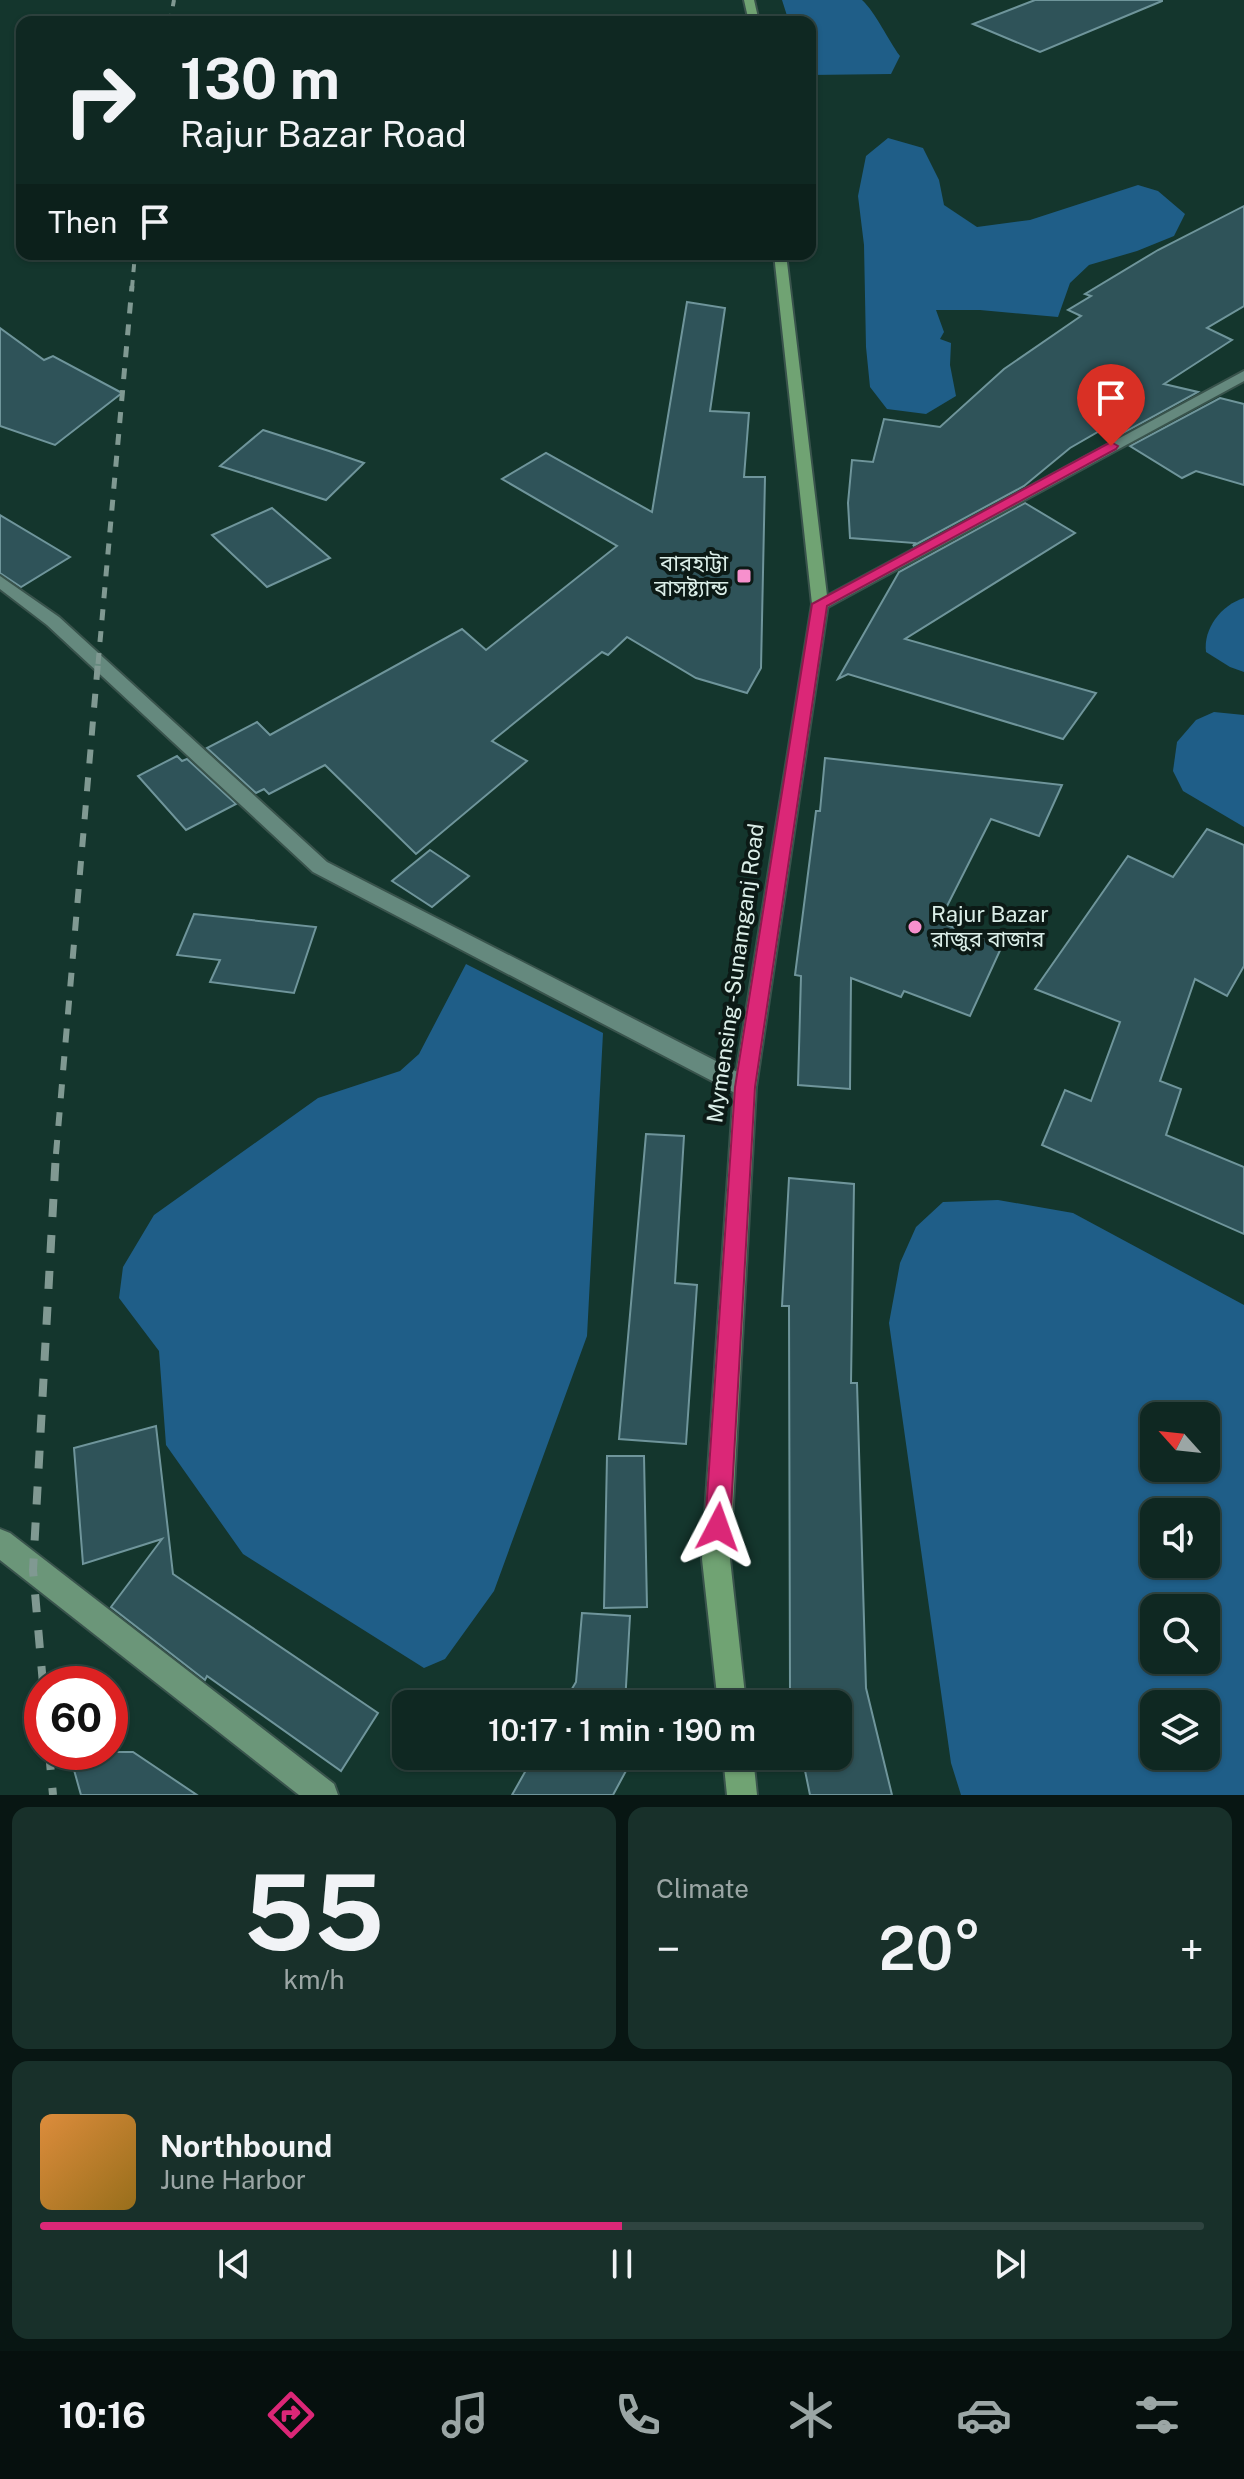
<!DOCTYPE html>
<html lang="en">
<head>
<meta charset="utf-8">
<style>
  body { margin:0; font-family:"Public Sans","Noto Sans Bengali",sans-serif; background:#18302a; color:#f1f3f6; height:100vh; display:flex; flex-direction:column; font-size:30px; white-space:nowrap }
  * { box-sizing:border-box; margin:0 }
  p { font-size:26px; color:#9ba6a5 }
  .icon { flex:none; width:44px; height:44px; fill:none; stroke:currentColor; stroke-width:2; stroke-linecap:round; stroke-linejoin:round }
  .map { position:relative; height:1795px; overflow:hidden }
  .details { display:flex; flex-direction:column; gap:12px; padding:12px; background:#081613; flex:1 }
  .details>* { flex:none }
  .banner { position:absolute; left:16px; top:16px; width:800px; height:244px; border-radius:16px; box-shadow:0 2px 6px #0004,0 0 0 2px #2f4440; background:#0f2822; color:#f1f3f6; overflow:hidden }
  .needle { width:52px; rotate:297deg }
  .buttons { position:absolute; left:1140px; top:1402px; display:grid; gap:16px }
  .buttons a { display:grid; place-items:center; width:80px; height:80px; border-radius:16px; background:#0f2822; box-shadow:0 2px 6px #0004,0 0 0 2px #2f4440; font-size:40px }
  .speed { position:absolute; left:24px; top:1666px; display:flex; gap:16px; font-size:40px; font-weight:700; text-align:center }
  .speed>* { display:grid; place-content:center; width:104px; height:104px; border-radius:50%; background:#0f2822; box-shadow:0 2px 6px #0004,0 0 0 2px #2f4440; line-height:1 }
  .speed .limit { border:12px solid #d22; background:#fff; color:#111 }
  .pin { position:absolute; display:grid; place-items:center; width:68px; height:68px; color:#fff; margin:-82px -34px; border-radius:50% 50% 50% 0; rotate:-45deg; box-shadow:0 0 8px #0007 }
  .pin .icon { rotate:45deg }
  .me { position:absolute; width:88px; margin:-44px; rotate:4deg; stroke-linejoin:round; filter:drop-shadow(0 0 6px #0008) }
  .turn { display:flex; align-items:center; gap:28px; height:168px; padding:0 32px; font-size:36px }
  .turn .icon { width:104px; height:104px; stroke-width:2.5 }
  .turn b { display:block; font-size:56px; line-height:68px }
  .then { display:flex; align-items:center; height:76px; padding:0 32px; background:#0003; gap:16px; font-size:30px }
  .big { font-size:60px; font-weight:600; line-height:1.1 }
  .details .widget { flex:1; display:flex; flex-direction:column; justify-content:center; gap:12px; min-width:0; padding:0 28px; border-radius:16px; background:#18302a }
  .details .dial { align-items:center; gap:0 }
  .dial b { font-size:104px; line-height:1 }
  .song { display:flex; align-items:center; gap:24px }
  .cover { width:96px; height:96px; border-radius:12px; background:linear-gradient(135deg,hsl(30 70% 55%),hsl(40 70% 35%)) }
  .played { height:8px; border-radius:4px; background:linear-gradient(90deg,#db2777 50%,#2f4440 50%) }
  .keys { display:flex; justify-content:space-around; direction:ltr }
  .heat { display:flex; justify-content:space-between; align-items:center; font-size:44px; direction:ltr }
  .details .tiles { flex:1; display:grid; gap:12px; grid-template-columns:1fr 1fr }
  .widget:last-child { grid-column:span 2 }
  .trip { position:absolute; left:392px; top:1690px; width:460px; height:80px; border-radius:16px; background:#0f2822; box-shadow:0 2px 6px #0004,0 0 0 2px #2f4440; font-weight:600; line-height:80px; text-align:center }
  .tabs { display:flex; height:128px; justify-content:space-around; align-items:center; background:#06100e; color:#9ba6a5 }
  .tabs .icon { width:56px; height:56px }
  .tabs .current { color:#db2777 }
  .tabs b { font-size:36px; color:#f1f3f6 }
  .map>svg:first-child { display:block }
  .water { fill:#1f5e88; fill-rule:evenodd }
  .building { fill:#2f5359; stroke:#6f959b; stroke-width:2 }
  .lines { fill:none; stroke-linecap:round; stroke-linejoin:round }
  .minor-casing { stroke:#39534c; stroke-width:4 }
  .secondary-casing { stroke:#39534c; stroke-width:4 }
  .primary-casing { stroke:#39534c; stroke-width:4 }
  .minor { fill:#65897e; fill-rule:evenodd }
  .secondary { fill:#6b9679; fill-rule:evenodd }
  .primary { fill:#70a373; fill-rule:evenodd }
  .rail-far3 { stroke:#809992; stroke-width:4; stroke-dasharray:8 8; stroke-linecap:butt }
  .rail-far2 { stroke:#809992; stroke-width:5; stroke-dasharray:11 11; stroke-linecap:butt }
  .rail-far1 { stroke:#809992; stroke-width:6; stroke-dasharray:14 14; stroke-linecap:butt }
  .rail { stroke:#809992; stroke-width:8; stroke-dasharray:18 18; stroke-linecap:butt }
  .route { fill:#db2777; stroke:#8e194d; stroke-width:2 }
  .poi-dot { fill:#f790cd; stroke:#0c1a16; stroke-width:3 }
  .labels { text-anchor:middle; stroke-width:8; stroke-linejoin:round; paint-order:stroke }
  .poi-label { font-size:22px; fill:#dbeee8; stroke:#0c1a16; text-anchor:end }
  .street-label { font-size:22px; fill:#dbeee8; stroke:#0c1a16 }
</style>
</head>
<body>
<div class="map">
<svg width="1244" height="1795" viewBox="0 0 1244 1795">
  <rect width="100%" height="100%" fill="#14362d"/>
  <g class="water">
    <path d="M782 0H862C876 13 888 40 900 56L891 74 810 75V22H789Z"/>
    <polygon points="888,138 923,148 939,180 944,205 977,227 1030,220 1138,185 1158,191 1185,214 1174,236 1137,251 1089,265 1070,283 1058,317 980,310 936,310 944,332 940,339 951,343 950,365 956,396 926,414 887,409 870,387 866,347 864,245 858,196 866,156"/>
    <path d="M1244 598V672L1230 667 1206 652C1203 629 1221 605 1244 598Z"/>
    <polygon points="1214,712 1244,715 1244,827 1183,791 1173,771 1177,742 1196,720"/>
    <polygon points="466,964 603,1033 587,1336 494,1591 445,1659 424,1668 243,1554 166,1445 159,1351 119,1298 123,1267 154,1215 318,1098 400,1071 419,1054"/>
    <path d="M998 1200 1073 1213 1244 1305V1795H961L951 1763 889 1323 900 1263 916 1227 943 1202ZM1206 1416V1468H1154V1416ZM1206 1512V1564H1154V1512ZM1206 1608V1660H1154V1608ZM1206 1704V1756H1154V1704Z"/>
  </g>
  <g class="building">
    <polygon points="1035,0 1162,0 1162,1 1040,52 973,24"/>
    <polygon points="1244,206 1244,306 1207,328 1232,340 1164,384 1198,392 1116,437 1103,429 1070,448 1024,486 913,546 915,543 850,538 848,503 852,460 873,462 884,419 940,427 1004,369 1081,316 1068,310 1091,296 1085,294 1158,250"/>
    <polygon points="687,302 725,308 710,411 749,413 744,477 765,477 761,668 747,693 696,678 627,637 608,655 602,652 492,741 527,761 416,854 325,765 269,794 264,789 256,793 207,748 257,722 270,735 462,629 486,650 617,546 502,479 546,453 652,512"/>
    <polygon points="0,328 44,360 53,356 122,393 55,445 0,426"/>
    <polygon points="1220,398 1244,404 1244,485 1196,471 1182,478 1130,446"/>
    <polygon points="263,430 329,451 364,463 326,500 220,466"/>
    <polygon points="1025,503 1075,533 905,639 1096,693 1063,739 848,674 838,679 899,572"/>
    <polygon points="272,508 330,558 267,587 212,535"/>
    <polygon points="0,515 70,557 21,587 0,573"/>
    <polygon points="177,756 182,761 187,759 236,804 186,830 138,776"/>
    <polygon points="825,758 1062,785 1039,836 991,819 939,922 1002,946 970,1016 904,991 901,997 851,978 850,1089 798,1085 801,976 795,975 816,811 820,811"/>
    <polygon points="1207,829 1244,845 1244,966 1227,996 1195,979 1160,1081 1181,1089 1166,1135 1244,1167 1244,1234 1042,1145 1065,1090 1091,1101 1120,1022 1035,989 1128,856 1173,877"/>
    <polygon points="430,850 469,876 432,907 392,881"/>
    <polygon points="194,914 316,927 294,993 210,982 220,960 177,955"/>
    <polygon points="646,1134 684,1136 675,1283 697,1285 686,1444 619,1439"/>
    <polygon points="789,1178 854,1184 851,1383 857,1383 866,1688 892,1795 810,1795 802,1756 838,1756 838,1704 792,1704 790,1694 789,1306 782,1306"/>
    <polygon points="156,1426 173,1574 378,1713 341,1771 207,1676 205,1680 111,1607 162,1539 83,1564 74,1448"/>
    <polygon points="607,1456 644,1456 647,1607 604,1608"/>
    <polygon points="582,1613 630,1616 625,1704 563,1704 576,1682"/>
    <polygon points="69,1752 133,1752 197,1795 81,1795"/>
    <polygon points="534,1756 634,1756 613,1795 512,1795"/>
  </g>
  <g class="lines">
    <defs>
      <g id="minor">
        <polygon points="1244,371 1244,381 826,608 820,609 812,604"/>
        <polygon points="0,576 59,617 327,862 753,1080 756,1087 753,1094 745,1096 737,1094 313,872 47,625 0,589"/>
      </g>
      <polygon id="secondary" points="0,1529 10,1533 334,1784 338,1795 299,1795 0,1560"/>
      <g id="primary">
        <polygon points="744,0 754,0 759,22 749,22"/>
        <polygon points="774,254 786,254 828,604 756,1087 730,1559 746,1704 718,1704 702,1559 734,1087 812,604"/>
        <polygon points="723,1756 753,1756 757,1795 727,1795"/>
      </g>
    </defs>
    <use href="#minor" class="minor-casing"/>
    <use href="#secondary" class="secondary-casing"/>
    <use href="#primary" class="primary-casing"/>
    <use href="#minor" class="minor"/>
    <use href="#secondary" class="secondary"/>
    <use href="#primary" class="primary"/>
    <g class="rail-far3">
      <polyline points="170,22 174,0"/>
      <polyline points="132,288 135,254"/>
    </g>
    <polyline class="rail-far2" points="98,664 132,286"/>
    <polyline class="rail-far1" points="56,1154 98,662"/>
    <g class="rail">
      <polyline points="43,1684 33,1570 56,1152"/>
      <polyline points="49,1752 53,1795"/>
    </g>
  </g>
  <polygon class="route" points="1111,442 1118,446 1116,449 827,606 755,1087 730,1527 726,1536 718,1539 709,1536 705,1527 735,1087 812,604"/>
  <g class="poi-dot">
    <rect x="736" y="568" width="16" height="16" rx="4"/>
    <circle cx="915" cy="927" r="8"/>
  </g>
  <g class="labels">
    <g class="poi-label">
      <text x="728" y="571">বারহাট্টা<tspan x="728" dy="25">বাসষ্ট্যান্ড</tspan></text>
      <text x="931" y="922" text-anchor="start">Rajur Bazar<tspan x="931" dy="25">রাজুর বাজার</tspan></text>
    </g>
    <g class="street-label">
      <text transform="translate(735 973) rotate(-82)" y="8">Mymensing -Sunamganj Road</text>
    </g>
  </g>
</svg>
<div class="buttons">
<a><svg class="needle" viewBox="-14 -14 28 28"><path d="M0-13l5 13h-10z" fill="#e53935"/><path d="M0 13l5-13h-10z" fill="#9ba6a5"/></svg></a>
<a><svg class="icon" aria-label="sound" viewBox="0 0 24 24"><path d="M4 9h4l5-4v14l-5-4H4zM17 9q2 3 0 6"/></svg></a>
<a><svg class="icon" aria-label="search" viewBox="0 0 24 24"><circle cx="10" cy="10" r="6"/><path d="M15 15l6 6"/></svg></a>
<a><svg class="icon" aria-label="layers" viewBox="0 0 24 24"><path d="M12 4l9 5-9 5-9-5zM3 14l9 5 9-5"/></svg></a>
</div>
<div class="speed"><div class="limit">60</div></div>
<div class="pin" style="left:1111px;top:446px;background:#d93025"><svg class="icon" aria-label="arrive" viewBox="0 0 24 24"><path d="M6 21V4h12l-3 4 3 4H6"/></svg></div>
<svg class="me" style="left:718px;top:1527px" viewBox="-20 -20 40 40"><path d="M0-17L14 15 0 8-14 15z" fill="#db2777" stroke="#fff" stroke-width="4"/></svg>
<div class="trip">10:17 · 1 min · 190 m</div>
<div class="banner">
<div class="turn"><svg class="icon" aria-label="right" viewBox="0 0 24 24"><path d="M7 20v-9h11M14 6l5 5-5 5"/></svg><div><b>130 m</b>Rajur Bazar Road</div></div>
<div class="then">Then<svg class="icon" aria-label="arrive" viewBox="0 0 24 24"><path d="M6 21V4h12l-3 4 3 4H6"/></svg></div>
</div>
</div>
<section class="details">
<div class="tiles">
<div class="widget dial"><b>55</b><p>km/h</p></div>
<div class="widget"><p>Climate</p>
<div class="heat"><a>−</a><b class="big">20°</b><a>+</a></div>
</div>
<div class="widget">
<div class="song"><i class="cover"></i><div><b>Northbound</b><p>June Harbor</p></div></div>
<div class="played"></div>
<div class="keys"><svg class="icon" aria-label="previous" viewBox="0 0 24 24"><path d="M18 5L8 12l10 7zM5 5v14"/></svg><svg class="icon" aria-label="pause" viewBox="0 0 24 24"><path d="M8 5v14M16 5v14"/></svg><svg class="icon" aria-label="next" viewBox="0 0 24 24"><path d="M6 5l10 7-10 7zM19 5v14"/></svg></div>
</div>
</div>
</section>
<nav class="tabs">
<b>10:16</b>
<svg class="icon current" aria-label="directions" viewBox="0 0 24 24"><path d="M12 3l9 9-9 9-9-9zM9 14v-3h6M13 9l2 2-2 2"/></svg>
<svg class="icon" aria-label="music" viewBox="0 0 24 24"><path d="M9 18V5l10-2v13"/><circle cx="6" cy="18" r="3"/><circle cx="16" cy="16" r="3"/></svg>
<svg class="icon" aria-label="phone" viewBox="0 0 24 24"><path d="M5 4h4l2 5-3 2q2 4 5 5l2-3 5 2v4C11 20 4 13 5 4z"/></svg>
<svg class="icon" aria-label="climate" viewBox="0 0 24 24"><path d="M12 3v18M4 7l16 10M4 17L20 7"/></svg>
<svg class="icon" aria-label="car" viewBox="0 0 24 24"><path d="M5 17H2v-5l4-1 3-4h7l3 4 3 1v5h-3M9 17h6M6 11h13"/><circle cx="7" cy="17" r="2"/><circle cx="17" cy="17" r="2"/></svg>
<svg class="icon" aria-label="filters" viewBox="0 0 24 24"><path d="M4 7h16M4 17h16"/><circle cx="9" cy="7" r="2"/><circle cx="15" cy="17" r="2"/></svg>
</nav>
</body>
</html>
